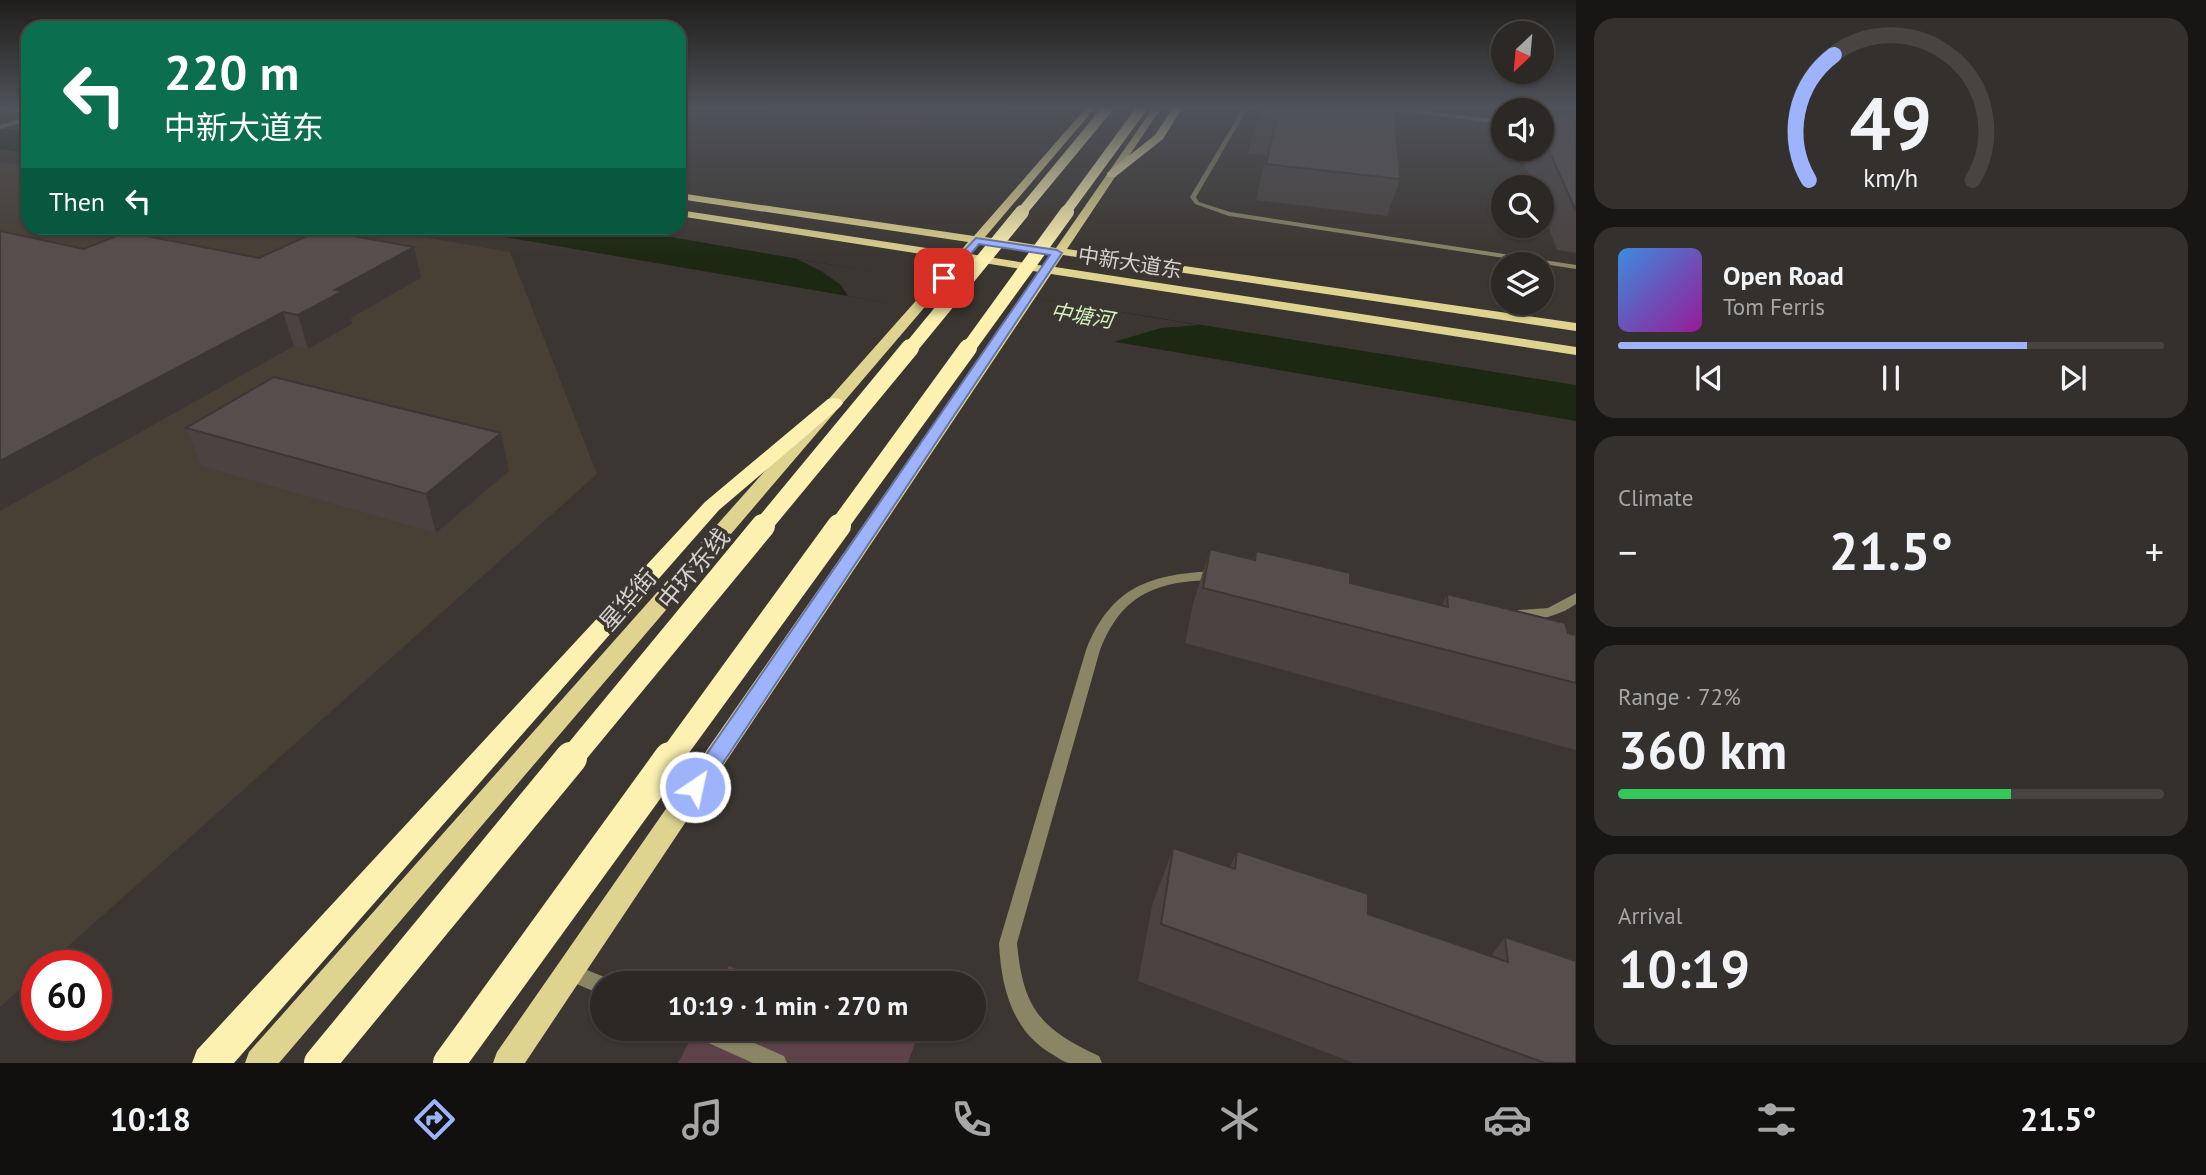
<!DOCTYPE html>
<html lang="en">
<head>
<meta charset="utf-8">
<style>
  body { margin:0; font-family:"PT Sans","Noto Sans SC",sans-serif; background:#34302d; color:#f1f3f6; height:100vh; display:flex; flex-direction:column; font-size:26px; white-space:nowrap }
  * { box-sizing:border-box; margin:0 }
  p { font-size:23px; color:#a6a6a7 }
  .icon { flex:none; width:38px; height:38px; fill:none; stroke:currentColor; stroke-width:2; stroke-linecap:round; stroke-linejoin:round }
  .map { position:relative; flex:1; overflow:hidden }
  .side { display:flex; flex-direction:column; gap:18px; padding:18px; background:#181614; width:630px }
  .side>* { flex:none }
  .banner { position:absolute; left:21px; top:21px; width:665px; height:214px; border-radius:21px; box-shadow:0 2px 5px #0004,0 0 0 2px #484442; background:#0b6e4f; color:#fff; overflow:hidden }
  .needle { width:46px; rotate:206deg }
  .buttons { position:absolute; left:1491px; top:21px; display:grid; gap:14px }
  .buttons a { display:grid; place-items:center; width:63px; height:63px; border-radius:50%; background:#2c2825; box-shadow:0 2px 5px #0004,0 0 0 2px #484442; font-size:35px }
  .speed { position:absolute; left:21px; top:950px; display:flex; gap:14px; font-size:35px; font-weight:700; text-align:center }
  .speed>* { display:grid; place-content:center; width:91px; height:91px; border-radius:50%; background:#2c2825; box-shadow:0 2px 5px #0004,0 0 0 2px #484442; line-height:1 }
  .speed .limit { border:10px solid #d22; background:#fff; color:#111 }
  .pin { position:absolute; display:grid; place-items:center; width:60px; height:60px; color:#fff; margin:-30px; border-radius:14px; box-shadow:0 4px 10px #0006 }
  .me { position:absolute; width:77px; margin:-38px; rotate:34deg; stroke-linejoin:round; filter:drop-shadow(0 0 5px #0008) }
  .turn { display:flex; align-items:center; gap:24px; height:147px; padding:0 28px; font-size:32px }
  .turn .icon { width:91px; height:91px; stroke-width:2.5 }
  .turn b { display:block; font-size:49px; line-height:60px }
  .then { display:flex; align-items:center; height:66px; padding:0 28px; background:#0003; gap:14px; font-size:26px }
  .big { font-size:52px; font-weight:800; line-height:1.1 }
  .side .widget { flex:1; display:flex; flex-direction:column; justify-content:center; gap:10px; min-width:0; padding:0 24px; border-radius:21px; background:#34302d }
  .side .dial { align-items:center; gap:0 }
  .dial svg { height:182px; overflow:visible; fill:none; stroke:#484442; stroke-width:7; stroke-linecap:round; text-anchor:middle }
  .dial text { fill:#f1f3f6; stroke:none }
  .song { display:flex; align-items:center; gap:21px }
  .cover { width:84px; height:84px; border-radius:10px; background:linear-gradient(135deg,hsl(210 70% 55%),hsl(300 70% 35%)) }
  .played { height:7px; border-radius:4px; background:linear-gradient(90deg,#9db4fd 75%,#484442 75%) }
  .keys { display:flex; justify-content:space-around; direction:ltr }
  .heat { display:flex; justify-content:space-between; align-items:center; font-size:38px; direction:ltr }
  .charge { height:10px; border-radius:5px; background:linear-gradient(90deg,#34c759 72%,#484442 0) }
  .trip { position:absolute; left:590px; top:971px; width:396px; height:70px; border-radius:35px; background:#2c2825; box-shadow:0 2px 5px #0004,0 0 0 2px #484442; font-weight:800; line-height:70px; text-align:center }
  .tab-bar { display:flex; height:112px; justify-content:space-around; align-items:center; background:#12100f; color:#a6a6a7 }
  .tab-bar .icon { width:49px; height:49px }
  .tab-bar .selected { color:#9db4fd }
  .tab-bar b { font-size:32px; color:#f1f3f6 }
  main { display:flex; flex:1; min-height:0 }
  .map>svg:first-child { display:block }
  .built { fill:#483f35 }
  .green { fill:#5d4349 }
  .water { fill:#1c2811 }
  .pier { fill:#3b3631 }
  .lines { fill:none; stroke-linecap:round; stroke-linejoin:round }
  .minor { fill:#8a8565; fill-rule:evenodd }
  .major { fill:#ded38f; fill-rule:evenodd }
  .highway { fill:#fcf1b1; fill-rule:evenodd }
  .highway-bridge-far4 { stroke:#fcf1b1; stroke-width:10 }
  .highway-bridge-far3 { stroke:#fcf1b1; stroke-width:14 }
  .highway-bridge-far2 { stroke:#fcf1b1; stroke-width:18 }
  .highway-bridge-far1 { stroke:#fcf1b1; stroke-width:24 }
  .highway-bridge { stroke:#fcf1b1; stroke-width:32 }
  .wall { fill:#4a4341 }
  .shaded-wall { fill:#3c3735 }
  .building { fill:#564e4c; stroke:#3c3735; stroke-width:2 }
  .route { fill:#9db4fd; stroke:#6675a4; stroke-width:2 }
  .labels { text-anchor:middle; stroke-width:7; stroke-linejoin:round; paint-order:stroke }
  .far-street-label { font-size:21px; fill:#d5d2ce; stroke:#3b3631 }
  .far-water-label { font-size:21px; font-style:italic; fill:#d3efbc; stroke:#3b3631 }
  .street-label { font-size:24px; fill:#d5d2ce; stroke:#3b3631 }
</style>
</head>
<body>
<main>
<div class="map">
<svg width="1576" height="1063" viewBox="0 0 1576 1063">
  <rect width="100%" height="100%" fill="#3b3631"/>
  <g class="built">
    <polygon points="734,108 1008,108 1000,116 899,127"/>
    <polygon points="0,162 28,167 28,228 371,228 510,252 597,474 46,966 37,966 37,974 0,1007"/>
  </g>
  <g class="green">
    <polygon points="729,966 771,983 720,983"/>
    <polygon points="696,1029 882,1029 915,1043 908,1063 678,1063"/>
  </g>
  <g class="water">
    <polygon points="0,128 28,132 28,154 0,149"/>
    <polygon points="452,228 618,228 903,277 1576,385 1576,421"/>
  </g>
  <polygon class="pier" points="797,259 1199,325 1161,328 1110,343 848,296 841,285 821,271"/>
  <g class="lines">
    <g class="minor">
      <polygon points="1243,108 1248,108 1196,197 1199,202 1230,212 1576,265 1576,269 1229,216 1195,204 1190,197"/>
      <polygon points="1373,108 1394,108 1503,120 1503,124"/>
      <polygon points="28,117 28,121 0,129 0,125"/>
      <path d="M1217 571 1223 575 1222 578C1209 581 1196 580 1184 582 1139 588 1116 609 1100 650L1017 943C1023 1008 1040 1029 1099 1056L1102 1063C1092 1063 1080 1063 1069 1063 1063 1062 1056 1056 1050 1053 1011 1029 1001 985 999 943L1086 650C1112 585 1151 574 1217 571Z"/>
      <path d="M1576 593V604C1559 616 1534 623 1514 618L1512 615 1514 612 1519 610 1548 608Z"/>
      <polygon points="570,963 609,979 611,984 602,984 602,995 563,978 560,972 563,966"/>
      <polygon points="690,1029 723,1029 784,1056 787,1063 753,1063 693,1036"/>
    </g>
    <g class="major">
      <polygon points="0,108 28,110 28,114 3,110"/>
      <path d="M1086 108H1095L985 237 1056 248 1153 108H1161L1067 249 1576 323V331L1063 255 1055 267 1576 347V355L1051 274 525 1063H493L497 1052 1039 272 965 260 279 1063H245L249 1052 953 259 679 216V210L959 253 968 242 679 199V193L974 236ZM980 243 1052 254 1044 266 970 254Z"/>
    </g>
    <g class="highway">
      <polygon points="1173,108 1182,108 1163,139 1115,177 1107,177 1107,173 1155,135"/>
      <polygon points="834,398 840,399 843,403 840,407 719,510 234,1063 192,1063 197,1050 705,502 828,399"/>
    </g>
    <g class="highway-bridge-far4">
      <polyline points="1021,213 1108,108"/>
      <polyline points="1065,213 1142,108"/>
    </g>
    <g class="highway-bridge-far3">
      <polyline points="909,350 1022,212"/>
      <polyline points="967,350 1067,212"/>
    </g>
    <g class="highway-bridge-far2">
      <polyline points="762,527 910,348"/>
      <polyline points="838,527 968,348"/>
    </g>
    <g class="highway-bridge-far1">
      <polyline points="570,760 763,526"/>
      <polyline points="669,760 839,526"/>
    </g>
    <g class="highway-bridge">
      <polyline points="320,1063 571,758"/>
      <polyline points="449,1063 670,758"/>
    </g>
  </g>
  <g class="wall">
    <polygon points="1260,108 1400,179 1387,216 1256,200 1266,155 1248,153"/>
    <polygon points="1542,113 1576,116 1576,253 1557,250 1542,209 1542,187 1534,187 1519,149 1542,149"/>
    <polygon points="84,249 259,258 421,278 351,318 352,324 308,349 294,346"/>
    <polygon points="186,428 509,471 436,533 202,466"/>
    <polygon points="1210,549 1253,559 1256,551 1350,583 1442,605 1447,594 1576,635 1576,750 1185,643 1193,604"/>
    <polygon points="1173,848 1230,867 1237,851 1368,914 1491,956 1505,937 1576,1063 1354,1063 1138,981 1152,906"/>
  </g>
  <g class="shaded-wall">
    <polygon points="414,247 421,278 351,318 352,324 308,349 298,315 335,290"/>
    <polygon points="283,312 294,346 0,511 0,461"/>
    <polygon points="501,433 509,471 436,533 426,494"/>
  </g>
  <g class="building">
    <polygon points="1260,108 1394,108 1400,179 1266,164 1276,121 1257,119"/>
    <polygon points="1542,113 1576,116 1576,211 1542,135"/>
    <polygon points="320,230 414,247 335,290 343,291 298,315 283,312 0,461 0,231 84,249 126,232 259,258"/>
    <polygon points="274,377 501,433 426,494 186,428"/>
    <polygon points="1210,549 1255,560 1256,551 1350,573 1350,583 1448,607 1447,594 1565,623 1568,633 1576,635 1576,683 1203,588"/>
    <polygon points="1173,848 1235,869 1237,851 1368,894 1368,914 1508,962 1505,937 1576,961 1576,1063 1545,1063 1161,924"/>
  </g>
  <linearGradient id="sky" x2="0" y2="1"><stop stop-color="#201e1b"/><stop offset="0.42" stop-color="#4f525a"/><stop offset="1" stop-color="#4f525a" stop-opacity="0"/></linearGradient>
  <rect width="1576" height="257" fill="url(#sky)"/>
  <polygon class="route" points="976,238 1057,250 1062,253 703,793 695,796 688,793 684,787 688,781 1050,255 979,244 948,281 940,281 940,276"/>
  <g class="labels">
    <g class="far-street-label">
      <text transform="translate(1130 263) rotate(9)" y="7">中新大道东</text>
    </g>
    <g class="far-water-label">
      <text transform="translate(1082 316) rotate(9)" y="7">中塘河</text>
    </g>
    <g class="street-label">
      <text transform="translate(694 569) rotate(-50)" y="8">中环东线</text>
      <text transform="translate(628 600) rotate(-49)" y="8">星华街</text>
    </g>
  </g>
</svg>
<div class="buttons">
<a><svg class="needle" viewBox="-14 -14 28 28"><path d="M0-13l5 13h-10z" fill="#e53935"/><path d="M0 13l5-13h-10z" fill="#a6a6a7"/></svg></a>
<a><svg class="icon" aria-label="sound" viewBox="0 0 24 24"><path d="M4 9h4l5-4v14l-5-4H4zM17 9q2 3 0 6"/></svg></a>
<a><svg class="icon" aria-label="search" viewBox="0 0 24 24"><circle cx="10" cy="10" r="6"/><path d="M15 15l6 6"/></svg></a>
<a><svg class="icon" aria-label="layers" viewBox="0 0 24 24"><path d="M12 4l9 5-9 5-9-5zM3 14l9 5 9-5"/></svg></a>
</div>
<div class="speed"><div class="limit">60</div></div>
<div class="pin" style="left:944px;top:278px;background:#d93025"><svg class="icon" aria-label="arrive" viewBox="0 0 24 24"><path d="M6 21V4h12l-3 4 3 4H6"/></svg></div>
<svg class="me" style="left:695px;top:787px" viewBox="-20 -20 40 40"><circle r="17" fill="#9db4fd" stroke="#fff" stroke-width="3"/><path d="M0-11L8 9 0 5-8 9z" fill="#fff"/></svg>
<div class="trip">10:19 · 1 min · 270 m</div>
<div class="banner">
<div class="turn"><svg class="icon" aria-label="left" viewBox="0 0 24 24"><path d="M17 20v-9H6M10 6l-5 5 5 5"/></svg><div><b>220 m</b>中新大道东</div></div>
<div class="then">Then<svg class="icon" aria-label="left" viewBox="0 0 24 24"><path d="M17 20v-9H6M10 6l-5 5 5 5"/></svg></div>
</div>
</div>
<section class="side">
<div class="widget dial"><svg viewBox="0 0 100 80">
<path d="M14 69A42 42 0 1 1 86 69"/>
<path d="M14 69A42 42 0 0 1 25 14" stroke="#9db4fd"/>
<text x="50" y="56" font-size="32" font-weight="700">49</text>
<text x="50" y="72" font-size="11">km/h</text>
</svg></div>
<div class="widget">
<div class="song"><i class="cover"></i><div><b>Open Road</b><p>Tom Ferris</p></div></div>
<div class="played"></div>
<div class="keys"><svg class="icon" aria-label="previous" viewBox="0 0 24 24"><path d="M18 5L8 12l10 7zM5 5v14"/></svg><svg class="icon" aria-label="pause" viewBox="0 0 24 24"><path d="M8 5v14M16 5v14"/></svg><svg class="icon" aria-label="next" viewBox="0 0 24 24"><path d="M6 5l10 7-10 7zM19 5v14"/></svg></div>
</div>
<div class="widget"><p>Climate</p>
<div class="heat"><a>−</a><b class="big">21.5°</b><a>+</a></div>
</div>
<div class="widget"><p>Range · 72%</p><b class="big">360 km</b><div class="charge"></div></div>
<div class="widget"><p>Arrival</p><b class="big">10:19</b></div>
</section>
</main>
<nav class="tab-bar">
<b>10:18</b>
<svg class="icon selected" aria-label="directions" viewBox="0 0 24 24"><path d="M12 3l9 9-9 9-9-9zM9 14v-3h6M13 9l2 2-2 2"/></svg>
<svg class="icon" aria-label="music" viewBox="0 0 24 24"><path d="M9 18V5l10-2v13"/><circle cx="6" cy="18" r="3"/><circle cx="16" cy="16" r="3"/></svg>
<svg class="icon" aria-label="phone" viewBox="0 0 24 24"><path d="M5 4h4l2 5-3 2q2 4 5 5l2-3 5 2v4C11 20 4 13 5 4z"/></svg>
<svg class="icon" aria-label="climate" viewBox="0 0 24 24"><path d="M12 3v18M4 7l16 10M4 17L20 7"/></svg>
<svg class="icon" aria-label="car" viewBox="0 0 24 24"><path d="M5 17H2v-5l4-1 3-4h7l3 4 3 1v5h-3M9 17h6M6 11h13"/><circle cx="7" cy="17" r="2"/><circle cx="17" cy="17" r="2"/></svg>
<svg class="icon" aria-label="filters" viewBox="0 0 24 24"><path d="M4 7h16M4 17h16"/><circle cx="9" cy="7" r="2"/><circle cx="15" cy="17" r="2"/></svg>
<b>21.5°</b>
</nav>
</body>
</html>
